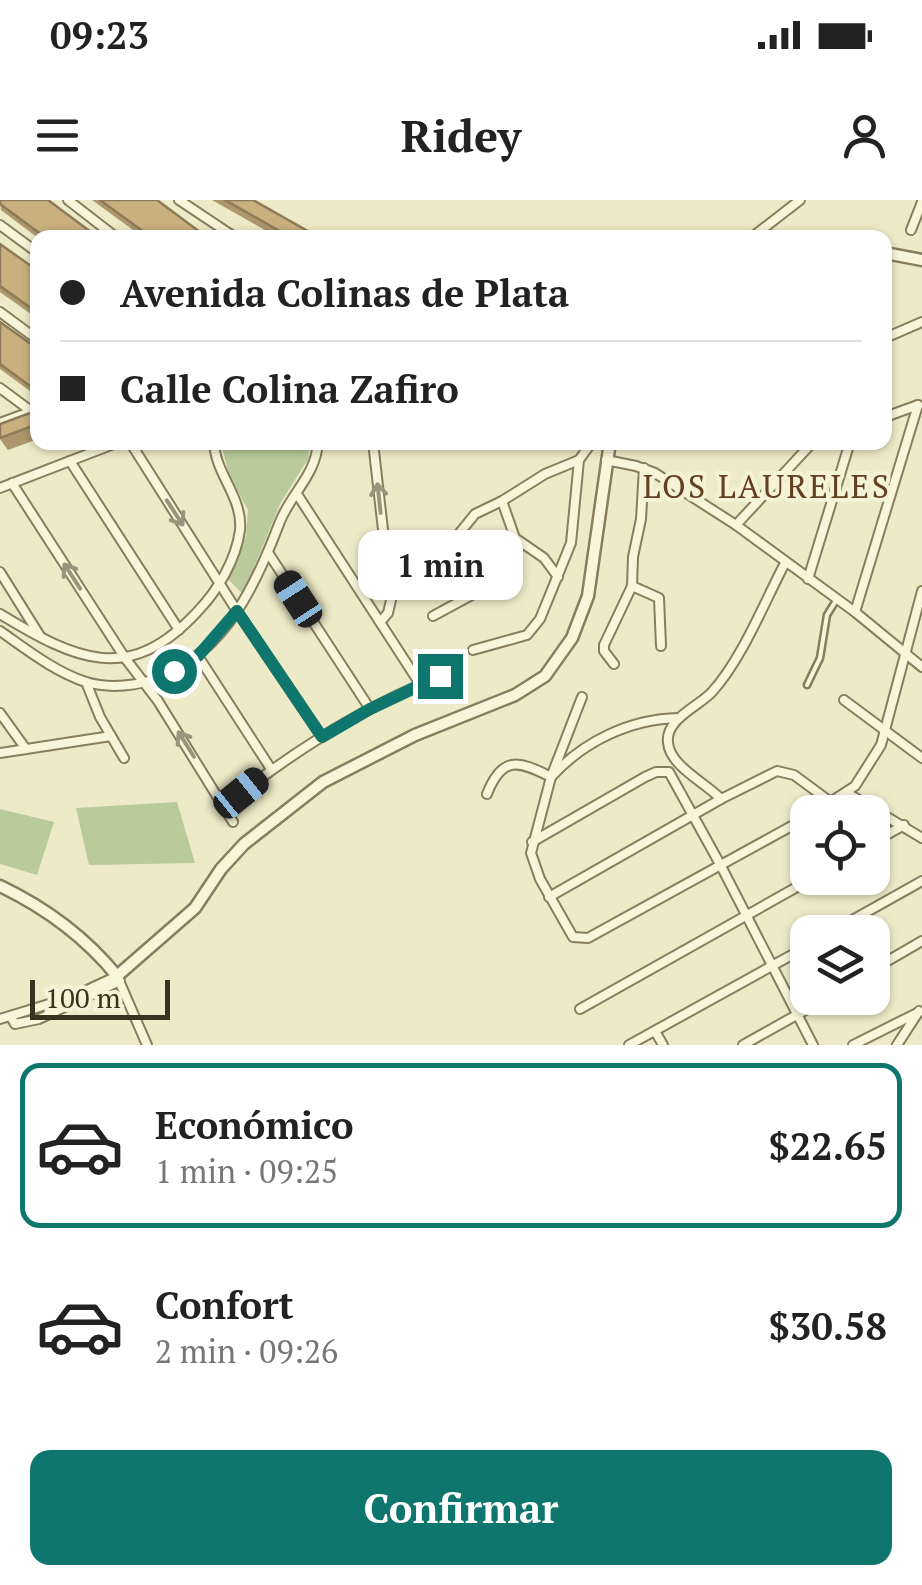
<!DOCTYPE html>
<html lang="es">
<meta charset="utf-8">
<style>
:root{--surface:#fff;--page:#f2f2f2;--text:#222;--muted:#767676;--line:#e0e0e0;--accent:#0f766e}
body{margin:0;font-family:"PT Serif",serif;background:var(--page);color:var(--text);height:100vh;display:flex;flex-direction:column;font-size:38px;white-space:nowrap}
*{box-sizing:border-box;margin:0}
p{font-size:32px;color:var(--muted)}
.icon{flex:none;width:55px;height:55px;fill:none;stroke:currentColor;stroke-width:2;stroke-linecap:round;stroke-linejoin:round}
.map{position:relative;height:845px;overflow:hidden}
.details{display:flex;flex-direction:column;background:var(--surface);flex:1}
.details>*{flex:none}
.top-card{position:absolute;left:30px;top:30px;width:862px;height:220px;border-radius:20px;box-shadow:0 2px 8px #0004;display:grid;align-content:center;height:220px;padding:0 30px;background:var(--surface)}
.controls{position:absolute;left:790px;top:595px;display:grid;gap:20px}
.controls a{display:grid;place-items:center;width:100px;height:100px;border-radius:20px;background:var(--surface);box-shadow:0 2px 8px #0004;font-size:50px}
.scale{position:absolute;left:30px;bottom:25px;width:140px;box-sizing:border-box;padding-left:10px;border:5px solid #383220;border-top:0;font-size:28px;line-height:35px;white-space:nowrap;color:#383220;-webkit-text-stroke:8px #f4f3d6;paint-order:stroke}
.end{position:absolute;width:45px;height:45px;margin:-22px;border:12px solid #0f766e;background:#fff;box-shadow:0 0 0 5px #fff}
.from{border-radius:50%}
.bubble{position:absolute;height:70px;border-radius:20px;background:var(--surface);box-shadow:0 2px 8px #0004;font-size:32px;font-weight:800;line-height:70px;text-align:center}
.car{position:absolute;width:30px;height:60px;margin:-30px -15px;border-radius:12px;box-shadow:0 0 8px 2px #0007;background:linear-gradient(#222 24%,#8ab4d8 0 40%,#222 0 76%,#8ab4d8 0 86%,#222 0)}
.top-card b{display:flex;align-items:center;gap:35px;height:95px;font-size:38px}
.top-card b+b{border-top:2px solid var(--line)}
.top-card i{width:25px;height:25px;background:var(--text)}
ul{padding:18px 0 0;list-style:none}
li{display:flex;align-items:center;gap:30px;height:165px;margin:0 20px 15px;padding:0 10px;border:5px solid transparent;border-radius:20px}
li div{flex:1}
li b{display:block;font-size:38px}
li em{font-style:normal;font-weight:800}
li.on{border-color:var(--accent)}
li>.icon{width:90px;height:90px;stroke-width:1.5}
.cta{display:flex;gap:20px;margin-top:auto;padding:20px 30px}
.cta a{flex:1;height:115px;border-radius:20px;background:var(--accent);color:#fff;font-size:40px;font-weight:800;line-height:115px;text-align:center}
.status{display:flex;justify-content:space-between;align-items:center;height:70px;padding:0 50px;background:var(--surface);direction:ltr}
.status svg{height:28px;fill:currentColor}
header{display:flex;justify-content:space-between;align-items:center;height:130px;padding:0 30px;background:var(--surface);font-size:45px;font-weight:800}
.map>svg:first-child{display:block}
</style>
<div class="status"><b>09:23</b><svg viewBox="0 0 49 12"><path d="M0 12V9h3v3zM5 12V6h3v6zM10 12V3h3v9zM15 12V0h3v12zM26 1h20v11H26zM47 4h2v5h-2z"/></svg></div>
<header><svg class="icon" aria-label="menu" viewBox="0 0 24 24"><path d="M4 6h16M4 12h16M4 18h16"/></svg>Ridey<svg class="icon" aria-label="person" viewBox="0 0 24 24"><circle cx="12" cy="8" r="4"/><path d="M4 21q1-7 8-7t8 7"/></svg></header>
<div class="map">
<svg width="922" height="845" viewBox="0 0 922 845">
<rect width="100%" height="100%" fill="#edebc7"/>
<g fill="#b9ca9b">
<path d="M 221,243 L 310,243 L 308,259 L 280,304 L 243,394 L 228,379 L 246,335 L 248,310 L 229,275 Z"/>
<path d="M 177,602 L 195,663 L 89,665 L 76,608 Z"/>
<path d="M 0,609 L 54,622 L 37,675 L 0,664 Z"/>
</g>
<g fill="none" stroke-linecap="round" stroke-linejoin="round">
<defs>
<path id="service" d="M 807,485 L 820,458 L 827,415 L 837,399"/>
<g id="minor">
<path d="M 68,0 L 117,38"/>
<path d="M 179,0 L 236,38"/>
<path d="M 0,25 L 38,53"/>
<path d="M 911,30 L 922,2"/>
<path d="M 751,38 L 800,0"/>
<path d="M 0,112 L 38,140"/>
<path d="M 885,138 L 922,122"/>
<path d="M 0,188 L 31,211"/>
<path d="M 885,217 L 918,205"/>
<path d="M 0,223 L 38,209"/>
<path d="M 130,242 L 237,411 L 322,537"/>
<path d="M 373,242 L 391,400 L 388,413 L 381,421"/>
<path d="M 606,260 L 636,266 L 655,273 L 736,325 L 855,412 L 922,467"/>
<path d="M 70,261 L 179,430"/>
<path d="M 12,283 L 125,458 L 158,501 L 233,622"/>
<path d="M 0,288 L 119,242"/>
<path d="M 297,294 L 420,484"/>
<path d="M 502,301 L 515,338 L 544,358 L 558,377"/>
<path d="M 736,325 L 813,242"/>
<path d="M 449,346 L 475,314 L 502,301 L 545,274 L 579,260"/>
<path d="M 385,352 L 410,350"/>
<path d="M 269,354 L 370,509"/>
<path d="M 0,372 L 40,436"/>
<path d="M 808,379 L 850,242"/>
<path d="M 632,386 L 659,398 L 661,446"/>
<path d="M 855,412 L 918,205"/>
<path d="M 0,414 C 76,460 129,486 198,411 C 218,390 236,360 240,330 C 243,297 215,274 214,242"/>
<path d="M 433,416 L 496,382 L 519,342"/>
<path d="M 0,431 C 26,449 55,472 86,482 C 110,489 138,486 161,477 C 226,449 255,387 279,324 C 290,294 316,276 318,242"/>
<path d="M 473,450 L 527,435 L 540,419 L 571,343 L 579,260 L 592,242"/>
<path d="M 198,456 L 271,569"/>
<path d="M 614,464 L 604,451 L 604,445 L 632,386 L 633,357 L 641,319 L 644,268"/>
<path d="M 86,482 L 100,517 L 124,558"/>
<path d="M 582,497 L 551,577 L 531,653 L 540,679 L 573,737 L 588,738 L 808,617"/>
<path d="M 844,500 L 922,558"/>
<path d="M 0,513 L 26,549"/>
<path d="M 0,553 L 111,536"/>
<path d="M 847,593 L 922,638"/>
<path d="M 487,594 C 502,556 518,560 551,577 C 584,541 630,519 679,518"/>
<path d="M 849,597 L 859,612"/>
<path d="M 721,599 C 706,583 670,566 668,543 C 665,519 698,507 712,492 C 742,459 764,403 785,363"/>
<path d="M 225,606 C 290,553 362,508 441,476"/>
<path d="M 815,612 L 855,586 L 881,545 L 922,391"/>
<path d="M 532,642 L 645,577 L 656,572 L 669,572 L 721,666 L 813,845"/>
<path d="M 872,643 L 904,625"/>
<path d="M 549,697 L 721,599 L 777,571 L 794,575 L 832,603"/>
<path d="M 831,732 L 922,681"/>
<path d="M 872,770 L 922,741"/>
<path d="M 580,809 L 813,678"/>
<path d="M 11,817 L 15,824 L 39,819 L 120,781"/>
<path d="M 0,819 L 72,797 L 117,776 L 147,845"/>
<path d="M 655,831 L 663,845"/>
<path d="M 629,845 L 808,746"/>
<path d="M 743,845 L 827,798"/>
<path d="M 853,845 L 919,812"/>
<path d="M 897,845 L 919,811"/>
</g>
<g id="tertiary">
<path d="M 885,53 L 922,60"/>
<path d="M 0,686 C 44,707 86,738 117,776 L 195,708 L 221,669 L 244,644 L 323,582 L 415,535 L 515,495 L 545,476 L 572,438 L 588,396 L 610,242"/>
</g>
</defs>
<use href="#service" stroke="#877e5d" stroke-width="9"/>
<use href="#minor" stroke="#877e5d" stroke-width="12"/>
<use href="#tertiary" stroke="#877e5d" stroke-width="15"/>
<use href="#service" stroke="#f8f6da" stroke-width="4"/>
<use href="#minor" stroke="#f8f6da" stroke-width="8"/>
<use href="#tertiary" stroke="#f8f6da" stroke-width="10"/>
</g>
<g fill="#ad976c">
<path d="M 0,0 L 99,38 L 38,38 L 1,10 Z"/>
<path d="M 92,0 L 157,0 L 208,38 L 144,38 Z"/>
<path d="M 212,0 L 253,0 L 320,38 L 279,38 Z"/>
<path d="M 0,44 L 38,71 L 38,119 L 0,92 Z"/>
<path d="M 0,122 L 38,149 L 38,197 L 0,169 Z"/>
<path d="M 38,210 L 38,239 L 8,250 L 0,239 L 0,224 Z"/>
</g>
<path fill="#8d7b58" d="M 38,176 L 38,197 L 30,186 Z"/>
<g fill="#c9b07e" stroke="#8d7b58" stroke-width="2.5">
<path d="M 0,0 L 48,0 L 99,38 L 46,38 L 0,4 Z"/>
<path d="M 100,0 L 157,0 L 208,38 L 152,38 Z"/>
<path d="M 225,0 L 253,0 L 320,38 L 292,38 Z"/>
<path d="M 0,44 L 38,71 L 38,113 L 0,86 Z"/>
<path d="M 0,122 L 38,149 L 38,176 L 30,186 L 0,164 Z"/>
<path d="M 38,210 L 38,224 L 0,238 L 0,224 Z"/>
</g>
<defs><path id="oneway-shaft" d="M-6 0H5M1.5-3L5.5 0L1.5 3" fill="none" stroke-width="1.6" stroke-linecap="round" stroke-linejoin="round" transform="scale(2.5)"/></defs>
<g stroke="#98947d">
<use href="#oneway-shaft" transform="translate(379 298) rotate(-96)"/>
<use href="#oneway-shaft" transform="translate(175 313) rotate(57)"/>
<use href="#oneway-shaft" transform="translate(72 376) rotate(-123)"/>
<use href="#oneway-shaft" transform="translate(186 544) rotate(-122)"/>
</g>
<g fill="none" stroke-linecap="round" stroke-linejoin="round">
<path stroke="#0f766e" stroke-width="12" d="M 174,471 L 198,456 L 237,411 L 322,537 L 370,509 L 440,476"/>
</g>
<g text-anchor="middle" stroke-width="8" stroke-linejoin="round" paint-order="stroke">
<g font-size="32" letter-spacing="2.5" fill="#634021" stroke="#f4f3d6">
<text x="767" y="298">LOS LAURELES</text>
</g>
</g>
</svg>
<div class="controls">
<a><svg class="icon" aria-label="locate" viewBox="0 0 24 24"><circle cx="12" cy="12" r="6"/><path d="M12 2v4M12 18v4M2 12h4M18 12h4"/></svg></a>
<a><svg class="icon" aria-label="layers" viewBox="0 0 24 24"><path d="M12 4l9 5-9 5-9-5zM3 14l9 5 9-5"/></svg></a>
</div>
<div class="scale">100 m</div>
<i class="end from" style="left:174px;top:471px"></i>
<i class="end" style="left:440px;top:476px"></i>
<div class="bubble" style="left:358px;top:330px;width:165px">1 min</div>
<i class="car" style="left:298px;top:399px;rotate:327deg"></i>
<i class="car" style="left:241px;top:593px;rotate:51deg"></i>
<div class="top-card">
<b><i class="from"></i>Avenida Colinas de Plata</b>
<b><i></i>Calle Colina Zafiro</b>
</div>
</div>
<section class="details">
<ul>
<li class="on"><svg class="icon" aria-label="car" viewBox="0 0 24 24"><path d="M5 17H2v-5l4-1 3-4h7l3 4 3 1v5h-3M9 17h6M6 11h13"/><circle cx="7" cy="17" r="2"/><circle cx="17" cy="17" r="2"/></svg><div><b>Económico</b><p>1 min · 09:25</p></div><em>$22.65</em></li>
<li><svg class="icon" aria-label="car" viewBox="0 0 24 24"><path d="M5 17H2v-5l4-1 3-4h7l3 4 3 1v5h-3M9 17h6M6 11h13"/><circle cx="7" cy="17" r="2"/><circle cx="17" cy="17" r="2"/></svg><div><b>Confort</b><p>2 min · 09:26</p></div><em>$30.58</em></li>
</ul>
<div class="cta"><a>Confirmar</a></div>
</section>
